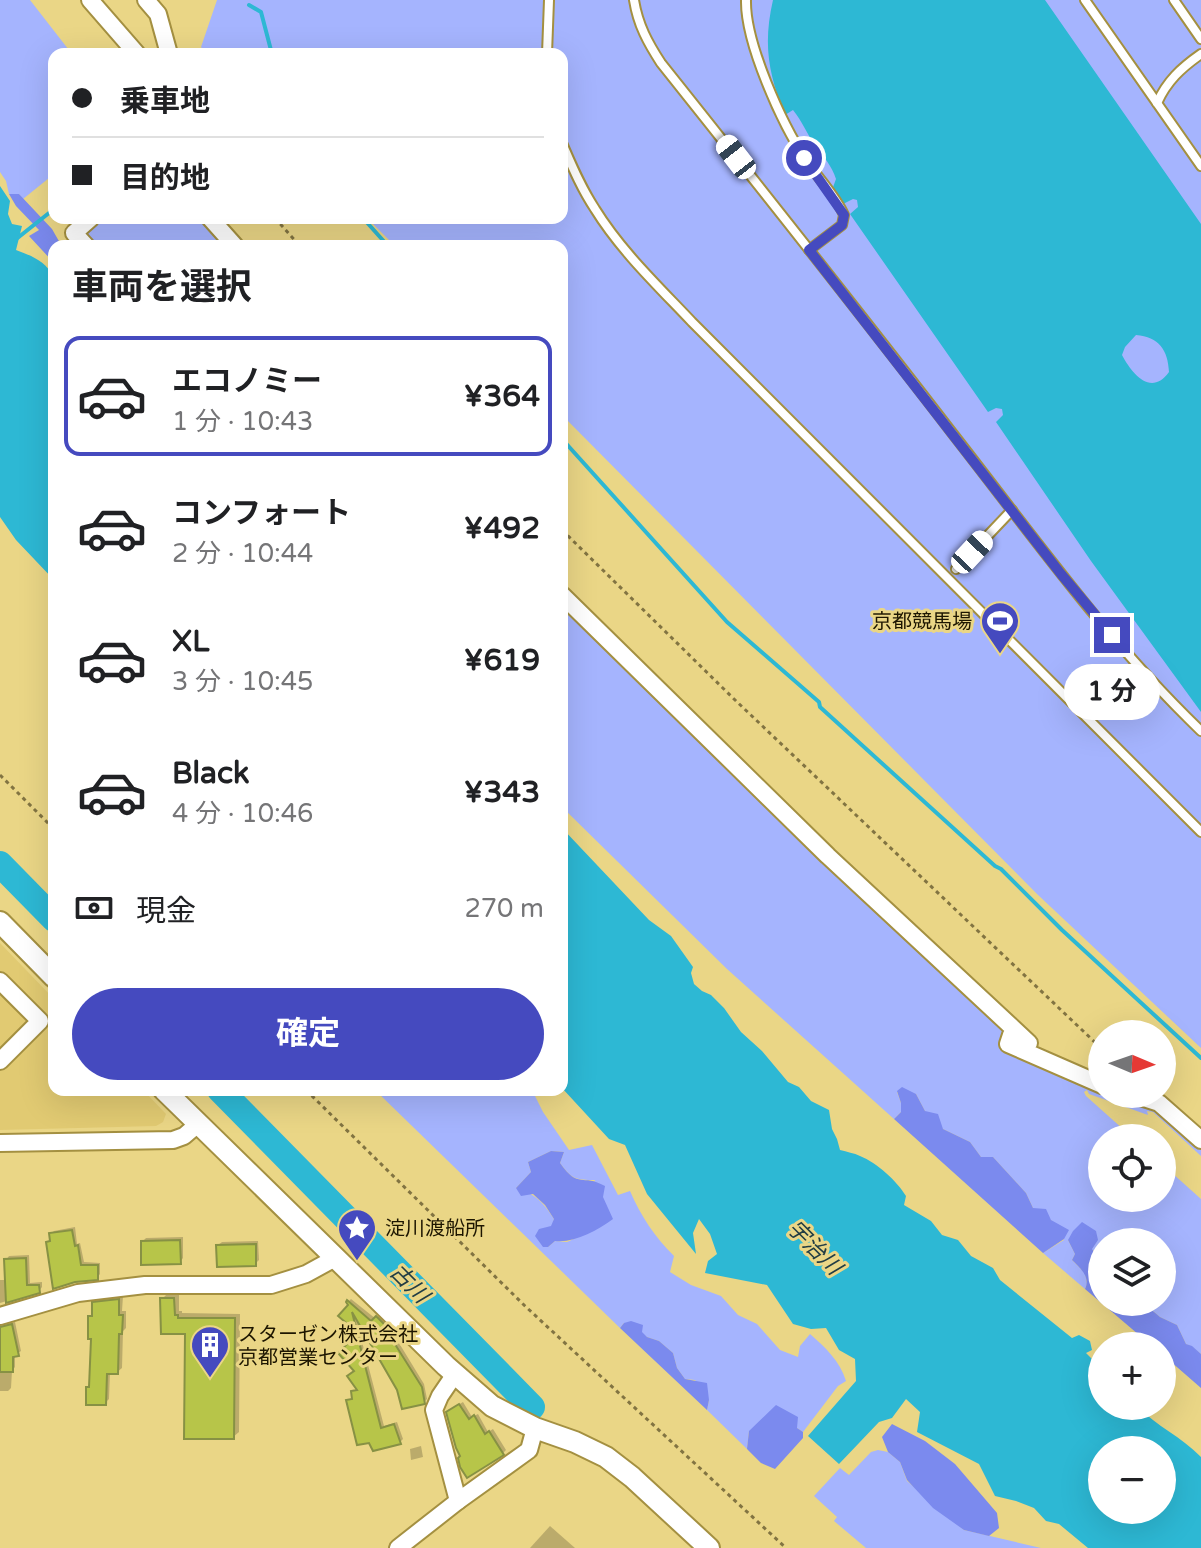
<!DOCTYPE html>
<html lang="ja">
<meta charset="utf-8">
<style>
:root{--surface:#fff;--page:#f6f6f6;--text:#202124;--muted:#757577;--line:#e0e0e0;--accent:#454abf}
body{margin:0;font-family:"Varela Round","Noto Sans JP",sans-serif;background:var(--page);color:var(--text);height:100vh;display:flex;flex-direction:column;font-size:30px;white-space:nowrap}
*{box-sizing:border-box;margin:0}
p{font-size:26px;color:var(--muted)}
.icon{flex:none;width:44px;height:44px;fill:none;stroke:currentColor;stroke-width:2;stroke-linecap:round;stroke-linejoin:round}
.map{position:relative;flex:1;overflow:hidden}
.panel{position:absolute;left:48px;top:240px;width:520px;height:856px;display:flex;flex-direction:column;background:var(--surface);border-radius:16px;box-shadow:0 8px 32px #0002}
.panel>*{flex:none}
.hud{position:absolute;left:48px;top:48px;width:520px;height:176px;border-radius:16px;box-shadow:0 8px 32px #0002;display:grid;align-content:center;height:176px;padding:0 24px;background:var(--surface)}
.needle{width:52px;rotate:92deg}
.fabs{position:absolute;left:1088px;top:1020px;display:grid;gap:16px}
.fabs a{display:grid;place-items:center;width:88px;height:88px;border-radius:50%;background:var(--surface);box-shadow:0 8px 32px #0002;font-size:40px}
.end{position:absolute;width:36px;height:36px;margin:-18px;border:10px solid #454abf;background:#fff;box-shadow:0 0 0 4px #fff}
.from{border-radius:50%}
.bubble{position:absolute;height:56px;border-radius:28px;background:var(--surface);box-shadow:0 8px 32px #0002;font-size:26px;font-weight:700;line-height:56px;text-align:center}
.car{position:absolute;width:24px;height:48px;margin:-24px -12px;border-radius:10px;box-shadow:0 0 6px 2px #0007;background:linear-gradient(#fff 24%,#345 0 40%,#fff 0 76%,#345 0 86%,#fff 0)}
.hud b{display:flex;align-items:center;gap:28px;height:76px;font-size:30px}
.hud b+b{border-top:2px solid var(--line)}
.hud i{width:20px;height:20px;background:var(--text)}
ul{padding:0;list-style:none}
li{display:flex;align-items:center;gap:24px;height:120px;margin:0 16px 12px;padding:0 8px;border:4px solid transparent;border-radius:16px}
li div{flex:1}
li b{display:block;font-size:30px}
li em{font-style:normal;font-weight:700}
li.current{border-color:var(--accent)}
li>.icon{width:72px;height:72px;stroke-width:1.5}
h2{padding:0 24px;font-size:36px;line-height:96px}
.pay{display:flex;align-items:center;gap:20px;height:88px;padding:0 24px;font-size:30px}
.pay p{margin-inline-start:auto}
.action{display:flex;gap:16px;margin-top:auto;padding:16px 24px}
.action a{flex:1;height:92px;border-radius:48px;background:var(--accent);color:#fff;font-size:32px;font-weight:700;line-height:92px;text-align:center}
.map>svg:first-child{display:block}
</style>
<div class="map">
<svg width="1201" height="1548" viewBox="0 0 1201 1548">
<rect width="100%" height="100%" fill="#ead686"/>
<path fill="#e1ca72" d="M 0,943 L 54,999 L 54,1090 L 143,1090 L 166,1114 L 163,1122 L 156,1126 L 0,1130 Z"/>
<g fill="#a5b4fe" fill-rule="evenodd">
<path d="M 0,0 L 30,0 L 72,54 L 54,54 L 54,174 L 23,199 L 19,194 L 9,194 L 6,181 L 0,172 Z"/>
<path d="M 217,0 L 1201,0 L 1201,1048 L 1037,894 L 562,415 L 562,246 L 395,246 L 367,218 L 562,218 L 562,54 L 207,54 L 201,47 Z"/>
<path d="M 91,218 L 210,218 L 235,246 L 86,246 L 74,233 Z"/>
<path d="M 562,595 L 1012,1035 L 1102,1085 L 1102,1094 L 1131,1094 L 1201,1140 L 1201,1156 L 1153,1112 L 1147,1111 L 1148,1115 L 1089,1094 L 1087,1090 L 1084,1092 L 1086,1096 L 1133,1138 L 1102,1138 L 1102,1198 L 1162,1198 L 1162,1164 L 1201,1199 L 1201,1354 L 1192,1347 L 1186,1344 L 1177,1325 L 1160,1317 L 1142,1302 L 1162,1302 L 1162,1242 L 1102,1242 L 1102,1254 L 1068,1240 L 1075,1254 L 1072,1260 L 1085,1273 L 1087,1284 L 1085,1289 L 1043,1253 L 1064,1240 L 1051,1220 L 1033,1208 L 1026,1193 L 993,1157 L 981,1157 L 970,1142 L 943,1129 L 925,1111 L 916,1094 L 897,1092 L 901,1103 L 901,1112 L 894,1119 L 727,969 L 562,807 Z"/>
<path d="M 375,1090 L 532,1090 L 543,1112 L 569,1150 L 592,1145 L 618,1195 L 630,1191 C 641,1216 654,1236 674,1256 L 670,1272 L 691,1285 L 721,1296 L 738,1315 L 757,1324 L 780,1350 L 798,1357 L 800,1346 L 810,1334 C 825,1347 840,1361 846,1381 L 838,1386 L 803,1432 L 797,1428 L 749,1431 L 747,1449 L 707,1410 L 709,1400 L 695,1380 L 685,1379 L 677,1368 L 673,1353 L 659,1341 L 647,1337 L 624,1323 L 620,1328 ZM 551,1151 L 564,1152 L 560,1163 C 572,1179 575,1180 595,1180 L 576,1238 L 567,1242 L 555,1241 L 548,1247 L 554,1219 C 542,1201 537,1195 516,1188 L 531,1172 L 528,1162 Z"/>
<path d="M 878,1450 L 888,1452 L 900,1462 L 907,1481 L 964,1530 L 1041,1548 L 866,1548 L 834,1521 L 837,1517 L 814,1496 L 840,1468 L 849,1475 L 871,1452 Z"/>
</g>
<g fill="#7b8aee">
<path d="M 19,194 L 52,229 L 60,243 L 59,246 L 54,246 L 54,263 L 29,236 L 39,230 L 16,206 L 9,194 Z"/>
<path d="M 902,1087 L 916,1094 L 925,1111 L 938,1114 L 943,1129 L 970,1142 L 981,1157 L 993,1157 L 1026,1193 L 1033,1208 L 1046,1209 L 1051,1220 L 1069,1230 L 1064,1239 L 1043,1253 L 894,1119 L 901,1112 L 901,1103 L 897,1091 Z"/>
<path d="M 551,1151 L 564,1152 L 560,1163 C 579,1190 582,1173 605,1186 L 603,1197 L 613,1219 C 596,1231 575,1243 555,1241 L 548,1247 L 543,1247 L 535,1236 L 539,1229 L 551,1226 L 554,1219 L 545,1205 L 533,1194 L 521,1196 L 516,1188 L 531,1172 L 528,1162 Z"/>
<path d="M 1082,1222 L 1096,1231 L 1098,1240 L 1092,1249 L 1094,1252 L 1102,1254 L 1102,1302 L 1142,1302 L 1160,1317 L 1177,1325 L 1186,1344 L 1192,1346 L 1201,1354 L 1201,1388 L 1162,1354 L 1162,1346 L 1152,1346 L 1085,1289 C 1091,1277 1080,1268 1072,1260 L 1075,1254 L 1068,1240 L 1073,1231 Z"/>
<path d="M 631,1321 L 643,1325 L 642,1332 L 647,1337 L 659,1341 L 673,1353 L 677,1368 L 685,1379 L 707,1383 L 709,1400 L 707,1410 L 620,1328 L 624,1323 Z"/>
<path d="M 776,1405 L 798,1417 L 797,1428 L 803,1432 L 803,1438 L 775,1469 L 761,1463 L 747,1449 L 749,1431 Z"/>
<path d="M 892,1424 L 925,1441 L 955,1464 L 997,1513 L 999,1528 L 989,1536 L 964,1530 L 933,1508 L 907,1480 L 900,1462 L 888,1452 L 882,1437 Z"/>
</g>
<g fill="#2db8d4" fill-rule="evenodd">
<path d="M 773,0 L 1045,0 L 1201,224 L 1201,712 L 1091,561 L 996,422 L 1003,415 L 1002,409 L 996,408 L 988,412 L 850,214 L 858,207 L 857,200 L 853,199 L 843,204 L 832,190 L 836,179 C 832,166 823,156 815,145 C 807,134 802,121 793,110 L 785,115 C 768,73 763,44 773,0 ZM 1136,335 C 1159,337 1168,350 1169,372 C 1151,397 1132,374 1122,355 L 1125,347 Z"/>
<path d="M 0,186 L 10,201 L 8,214 L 12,224 L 22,226 L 16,250 C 32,256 46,261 54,278 L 54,580 L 16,540 L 0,517 Z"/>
<path d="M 562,828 L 649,920 L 671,936 L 693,967 L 691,973 L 694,984 L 702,991 L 711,995 L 724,1008 L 741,1032 L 762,1051 L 788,1082 L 799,1087 L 811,1101 L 829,1110 L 832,1129 L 837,1139 L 840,1150 C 847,1152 854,1153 860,1156 C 877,1163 897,1181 906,1196 L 904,1205 L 931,1221 L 942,1235 L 958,1240 L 971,1256 L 993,1268 L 1000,1280 L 1072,1338 L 1079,1335 L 1090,1341 L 1092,1350 L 1086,1353 L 1102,1369 L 1102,1406 L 1137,1406 C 1156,1426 1182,1437 1201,1457 L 1201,1548 L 1088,1548 L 1059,1524 L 1046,1521 L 1034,1508 L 1016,1501 L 995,1496 L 979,1464 L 917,1432 L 920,1412 L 906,1399 L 892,1418 L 879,1422 L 839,1464 L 808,1436 L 856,1381 L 855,1359 L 839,1350 L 826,1328 L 811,1329 L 793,1324 L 767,1285 L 705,1273 L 708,1261 L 717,1254 L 710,1234 L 699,1219 L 693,1233 L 696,1254 L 647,1194 L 625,1145 L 609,1139 L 562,1088 ZM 1162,1450 L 1162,1510 L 1102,1510 L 1102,1450 Z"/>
</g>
<g fill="#0003">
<path d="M 75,1227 L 77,1244 L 80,1243 L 84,1262 L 100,1263 L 100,1274 L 97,1278 L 48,1243 L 52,1239 L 51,1234 L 54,1231 Z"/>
<path d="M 183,1237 L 183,1258 L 180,1262 L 143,1241 L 146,1238 Z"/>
<path d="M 258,1241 L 259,1260 L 255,1264 L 218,1245 L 222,1242 Z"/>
<path d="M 29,1255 L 30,1283 L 42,1282 L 42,1287 L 39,1291 L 0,1303 L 0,1280 L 6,1280 L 6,1260 L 9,1256 Z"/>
<path d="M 168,1293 L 179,1293 L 179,1311 L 182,1311 L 182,1313 L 240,1314 L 239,1432 L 233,1437 L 187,1332 L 162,1299 Z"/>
<path d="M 123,1296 L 122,1311 L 126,1311 L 126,1328 L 123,1331 L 122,1368 L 117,1372 L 110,1372 L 109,1399 L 105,1403 L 88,1388 L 91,1385 L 93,1338 L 90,1317 L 94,1314 L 94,1303 L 99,1299 Z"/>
<path d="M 351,1299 L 376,1319 L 380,1315 L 389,1323 L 388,1325 L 424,1384 L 427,1399 L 424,1402 L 399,1389 L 361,1325 L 357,1329 L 341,1316 L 350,1305 L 348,1302 Z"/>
<path d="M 15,1322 L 21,1351 L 15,1355 L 15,1367 L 12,1371 L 11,1388 L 8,1391 L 0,1391 L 0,1324 Z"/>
<path d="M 360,1334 L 384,1426 L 397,1422 L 403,1439 L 400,1442 L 374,1448 L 348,1401 L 354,1397 L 353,1392 L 358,1388 L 356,1371 L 341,1353 Z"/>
<path d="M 463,1402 L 472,1417 L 478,1414 L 488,1432 L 493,1429 L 506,1450 L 503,1453 L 463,1456 L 451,1409 Z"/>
<path d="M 421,1446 L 423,1457 L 411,1460 L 410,1449 Z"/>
<path d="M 550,1526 L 575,1548 L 530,1548 Z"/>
</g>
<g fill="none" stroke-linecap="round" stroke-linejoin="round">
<g stroke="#2db8d4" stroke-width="4">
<path d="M 249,5 L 261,12 L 272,54"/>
<path d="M 363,218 L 388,246"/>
<path d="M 15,240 L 54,209"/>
<path d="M 562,439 L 727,622 L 819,702 L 820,707 L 995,866 L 1001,869 L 1062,930 L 1201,1058"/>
</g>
<g stroke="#2db8d4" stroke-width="26">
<path d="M 0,864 L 54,919"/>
<path d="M 220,1090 L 532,1407"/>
</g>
</g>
<g fill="#b7c549" stroke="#879144" stroke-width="2">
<path d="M 72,1230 L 75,1246 L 78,1245 L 81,1265 L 98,1265 L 98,1280 L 75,1282 L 53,1289 L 46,1242 L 50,1241 L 49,1233 Z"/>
<path d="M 180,1240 L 181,1264 L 141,1265 L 141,1241 Z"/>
<path d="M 256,1244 L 256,1266 L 217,1267 L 216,1245 Z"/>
<path d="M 26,1258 L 27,1285 L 39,1285 L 40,1293 L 6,1303 L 4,1259 Z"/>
<path d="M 160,1298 L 174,1298 L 175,1315 L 178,1315 L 178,1318 L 235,1318 L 234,1439 L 184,1439 L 185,1334 L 161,1334 Z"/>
<path d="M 119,1299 L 119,1315 L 123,1315 L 122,1334 L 119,1334 L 118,1374 L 107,1374 L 106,1405 L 86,1405 L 86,1387 L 89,1387 L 91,1339 L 88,1339 L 88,1316 L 92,1316 L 92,1302 Z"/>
<path d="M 347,1300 L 371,1321 L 376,1316 L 388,1328 L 386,1330 L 422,1387 L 425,1404 L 402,1409 L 397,1390 L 352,1312 L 357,1332 L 338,1316 L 348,1305 L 346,1302 Z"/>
<path d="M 12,1324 L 19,1356 L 13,1357 L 13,1372 L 0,1372 L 0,1327 Z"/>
<path d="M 357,1334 L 381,1428 L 394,1424 L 401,1444 L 373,1451 L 369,1443 L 357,1445 L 346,1400 L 352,1399 L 351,1391 L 357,1390 L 347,1376 L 354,1371 L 338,1353 Z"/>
<path d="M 459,1404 L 469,1419 L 474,1415 L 485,1434 L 489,1431 L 504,1455 L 467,1478 L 460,1467 L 458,1458 L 460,1456 L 456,1448 L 446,1412 Z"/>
</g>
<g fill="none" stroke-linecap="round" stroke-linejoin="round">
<defs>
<g id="service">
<path d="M 634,0 C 638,25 648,43 661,63 C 759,186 857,309 953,434 C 1032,535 1108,642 1201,731"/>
<path d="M 746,0 C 745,43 782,124 806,160 C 818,178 836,196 844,215 L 842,225 L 809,250"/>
<path d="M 1085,0 L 1201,166"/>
<path d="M 1174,0 L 1201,39"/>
<path d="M 547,54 L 549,0"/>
<path d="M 1157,103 C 1167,81 1181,68 1201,54"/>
<path d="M 562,143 C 572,166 581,188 595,209 C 621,251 658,286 692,322 L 1201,832"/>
<path d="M 956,569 L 1012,510"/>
</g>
<g id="minor">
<path d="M 90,0 L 137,54"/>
<path d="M 146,0 L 158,14 L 169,54"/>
<path d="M 210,218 L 235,246"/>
<path d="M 86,246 L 74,233 L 91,218"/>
<path d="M 562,595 L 828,856 L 1029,1043 L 1011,1035 L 1008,1044 L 1102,1085"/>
<path d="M 0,981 L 40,1021 L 0,1061"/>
<path d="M 1131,1094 L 1159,1103 L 1201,1140"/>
<path d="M 0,1143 L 173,1140 L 184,1136 L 198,1124"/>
<path d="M 0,1316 L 78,1293 L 145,1285 L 271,1285 L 306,1274 L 337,1257"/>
<path d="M 458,1501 L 529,1450 L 535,1428"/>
<path d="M 398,1548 L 458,1501 L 434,1410 L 440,1396 L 455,1374"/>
</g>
<g id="tertiary">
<path d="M 0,922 L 54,977"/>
<path d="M 164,1090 L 446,1366 L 492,1406 L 535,1428 L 575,1442 L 606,1457 L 632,1477 L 709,1548"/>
</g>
</defs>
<use href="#service" stroke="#a49041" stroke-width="12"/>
<use href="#minor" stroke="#a49041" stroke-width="20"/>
<use href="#tertiary" stroke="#a49041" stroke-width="24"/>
<g stroke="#827442" stroke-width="3" stroke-dasharray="4 4" stroke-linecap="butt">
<path d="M 275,218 L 300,246"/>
<path d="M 562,530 L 734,699 L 1102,1049"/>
<path d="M 0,775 L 54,829"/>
<path d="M 306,1090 L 525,1306 L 786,1548"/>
</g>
<use href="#service" stroke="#fff" stroke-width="8"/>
<use href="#minor" stroke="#fff" stroke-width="16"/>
<use href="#tertiary" stroke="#fff" stroke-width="20"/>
</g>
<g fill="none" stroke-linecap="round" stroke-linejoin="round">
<path stroke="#454abf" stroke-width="10" d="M 804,158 L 844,215 L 842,225 L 809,250 L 1061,574 L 1112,635"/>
</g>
<defs>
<symbol id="stadium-pin" viewBox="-11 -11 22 30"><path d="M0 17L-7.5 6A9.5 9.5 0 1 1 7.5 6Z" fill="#454abf" stroke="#ead686"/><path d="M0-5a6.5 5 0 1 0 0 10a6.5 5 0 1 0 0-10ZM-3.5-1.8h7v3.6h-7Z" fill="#fff"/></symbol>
<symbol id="sight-pin" viewBox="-11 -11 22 30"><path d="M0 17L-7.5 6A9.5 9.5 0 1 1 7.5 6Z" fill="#454abf" stroke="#ead686"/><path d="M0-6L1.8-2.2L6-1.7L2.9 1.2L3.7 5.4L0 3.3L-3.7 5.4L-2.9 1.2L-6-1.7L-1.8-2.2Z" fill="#fff"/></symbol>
<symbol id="building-pin" viewBox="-11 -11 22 30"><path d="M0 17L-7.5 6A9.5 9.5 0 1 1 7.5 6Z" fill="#454abf" stroke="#ead686"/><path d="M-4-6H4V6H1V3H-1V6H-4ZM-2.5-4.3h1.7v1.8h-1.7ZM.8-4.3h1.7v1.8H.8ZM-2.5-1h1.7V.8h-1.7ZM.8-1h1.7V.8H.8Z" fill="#fff"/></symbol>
</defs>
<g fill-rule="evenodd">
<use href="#stadium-pin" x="978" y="599" width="44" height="60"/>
<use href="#sight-pin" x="335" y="1206" width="44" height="60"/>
<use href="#building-pin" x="188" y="1323" width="44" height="60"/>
</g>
<g text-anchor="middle" stroke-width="6" stroke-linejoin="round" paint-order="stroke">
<g font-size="20" fill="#1d1600" stroke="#ead686" text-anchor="start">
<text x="972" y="628" text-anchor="end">京都競馬場</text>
<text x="385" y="1235">淀川渡船所</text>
<text x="238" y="1341">スターゼン株式会社<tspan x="238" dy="23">京都営業センター</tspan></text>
</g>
<g font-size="22" font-style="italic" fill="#223d44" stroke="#ead686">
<text transform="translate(815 1247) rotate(45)" y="8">宇治川</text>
<text transform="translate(410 1283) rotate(45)" y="8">古川</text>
</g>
</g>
</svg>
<div class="fabs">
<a><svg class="needle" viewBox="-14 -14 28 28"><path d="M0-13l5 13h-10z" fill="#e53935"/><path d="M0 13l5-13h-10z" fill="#757577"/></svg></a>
<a><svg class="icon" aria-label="locate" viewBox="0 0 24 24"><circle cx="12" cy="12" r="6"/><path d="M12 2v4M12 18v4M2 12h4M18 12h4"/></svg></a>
<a><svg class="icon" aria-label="layers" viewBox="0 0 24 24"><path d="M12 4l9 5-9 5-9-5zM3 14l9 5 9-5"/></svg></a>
<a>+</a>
<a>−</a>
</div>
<i class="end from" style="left:804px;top:158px"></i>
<i class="end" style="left:1112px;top:635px"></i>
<div class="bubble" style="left:1064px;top:664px;width:96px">1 分</div>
<i class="car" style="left:736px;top:157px;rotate:322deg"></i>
<i class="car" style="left:972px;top:552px;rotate:43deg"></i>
<div class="hud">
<b><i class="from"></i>乗車地</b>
<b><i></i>目的地</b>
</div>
<section class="panel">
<h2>車両を選択</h2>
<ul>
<li class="current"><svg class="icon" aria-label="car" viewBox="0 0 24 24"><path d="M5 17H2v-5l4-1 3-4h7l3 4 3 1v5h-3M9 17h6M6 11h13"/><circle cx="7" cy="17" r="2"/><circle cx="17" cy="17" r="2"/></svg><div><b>エコノミー</b><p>1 分 · 10:43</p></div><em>¥364</em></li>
<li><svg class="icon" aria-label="car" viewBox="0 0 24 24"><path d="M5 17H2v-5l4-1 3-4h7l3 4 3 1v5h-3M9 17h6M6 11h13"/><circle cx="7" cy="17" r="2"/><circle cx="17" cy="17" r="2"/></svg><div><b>コンフォート</b><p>2 分 · 10:44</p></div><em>¥492</em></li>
<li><svg class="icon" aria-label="car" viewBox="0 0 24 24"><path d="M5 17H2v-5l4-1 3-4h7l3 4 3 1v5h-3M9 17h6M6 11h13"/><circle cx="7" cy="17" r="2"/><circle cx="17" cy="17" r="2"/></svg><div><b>XL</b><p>3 分 · 10:45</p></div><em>¥619</em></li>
<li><svg class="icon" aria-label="car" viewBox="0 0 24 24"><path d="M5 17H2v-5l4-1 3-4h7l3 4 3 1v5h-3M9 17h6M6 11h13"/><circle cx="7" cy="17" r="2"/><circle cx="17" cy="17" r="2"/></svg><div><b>Black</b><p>4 分 · 10:46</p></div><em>¥343</em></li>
</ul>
<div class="pay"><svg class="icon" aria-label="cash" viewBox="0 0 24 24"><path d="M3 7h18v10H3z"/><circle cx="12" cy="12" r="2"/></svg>現金<p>270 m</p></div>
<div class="action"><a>確定</a></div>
</section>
</div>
